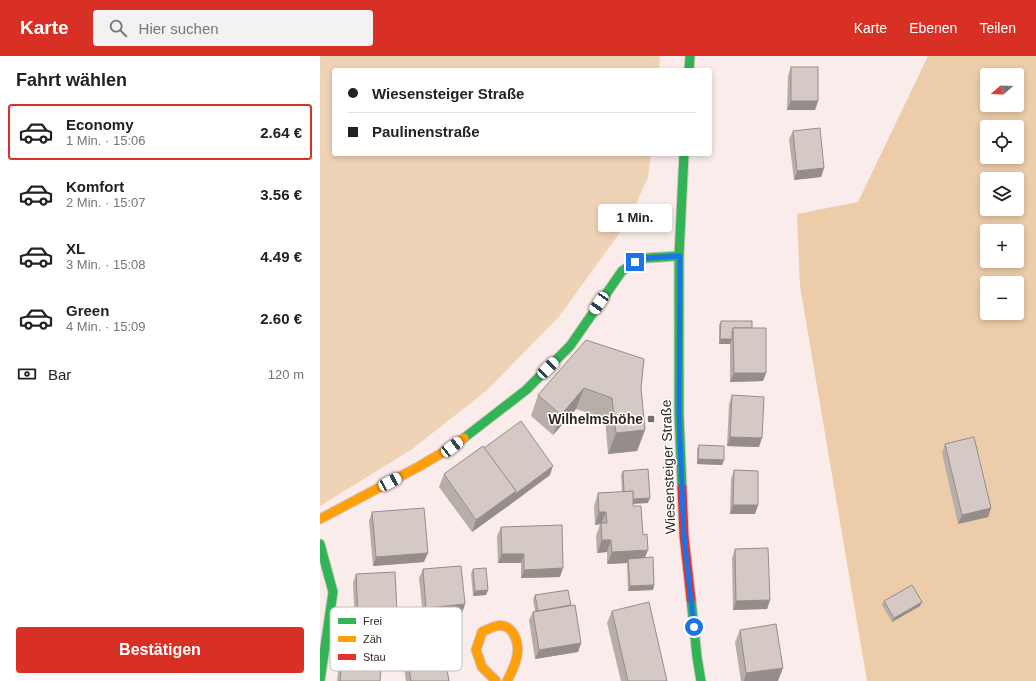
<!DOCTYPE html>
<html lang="de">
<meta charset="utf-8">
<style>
:root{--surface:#fff;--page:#f2f2f2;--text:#222;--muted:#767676;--line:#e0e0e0;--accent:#d93025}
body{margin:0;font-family:Arial,sans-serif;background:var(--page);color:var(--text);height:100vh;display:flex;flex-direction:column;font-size:15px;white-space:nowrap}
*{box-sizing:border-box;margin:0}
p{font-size:13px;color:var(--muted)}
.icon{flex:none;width:22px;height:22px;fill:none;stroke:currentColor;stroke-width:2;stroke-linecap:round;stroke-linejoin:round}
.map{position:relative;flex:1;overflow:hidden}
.drawer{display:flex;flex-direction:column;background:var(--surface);width:320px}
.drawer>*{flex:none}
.banner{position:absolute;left:12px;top:12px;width:380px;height:88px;border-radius:4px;box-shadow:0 2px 6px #0003;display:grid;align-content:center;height:88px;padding:0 16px;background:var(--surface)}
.needle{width:26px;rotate:251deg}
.fabs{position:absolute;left:660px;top:12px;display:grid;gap:8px}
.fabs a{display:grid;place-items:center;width:44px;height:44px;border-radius:4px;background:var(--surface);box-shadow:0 2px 6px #0003;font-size:20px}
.end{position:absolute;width:18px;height:18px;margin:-9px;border:5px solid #1a73e8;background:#fff;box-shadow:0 0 0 2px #fff}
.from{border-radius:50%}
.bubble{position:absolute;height:28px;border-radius:4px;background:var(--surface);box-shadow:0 2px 6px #0003;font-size:13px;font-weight:700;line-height:28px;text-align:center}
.car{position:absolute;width:12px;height:24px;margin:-12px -6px;border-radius:5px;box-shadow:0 0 3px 1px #0007;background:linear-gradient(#fff 24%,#345 0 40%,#fff 0 76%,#345 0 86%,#fff 0)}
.banner b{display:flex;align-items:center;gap:14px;height:38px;font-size:15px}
.banner b+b{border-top:1px solid var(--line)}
.banner i{width:10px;height:10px;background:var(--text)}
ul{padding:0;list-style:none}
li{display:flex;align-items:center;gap:12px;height:56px;margin:0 8px 6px;padding:0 8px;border:2px solid transparent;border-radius:4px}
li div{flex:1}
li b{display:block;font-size:15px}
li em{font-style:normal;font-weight:700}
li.selected{border-color:var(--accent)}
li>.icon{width:36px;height:36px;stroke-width:1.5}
h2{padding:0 16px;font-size:18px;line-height:48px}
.pay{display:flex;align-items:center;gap:10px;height:44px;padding:0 16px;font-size:15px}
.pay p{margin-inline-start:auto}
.primary-button{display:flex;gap:8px;margin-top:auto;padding:8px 16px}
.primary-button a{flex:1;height:46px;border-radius:4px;background:var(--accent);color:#fff;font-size:16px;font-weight:700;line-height:46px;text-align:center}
header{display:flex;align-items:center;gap:24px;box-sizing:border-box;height:56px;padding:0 20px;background:var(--accent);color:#fff}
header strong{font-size:19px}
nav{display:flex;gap:22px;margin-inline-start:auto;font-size:14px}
.search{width:280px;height:36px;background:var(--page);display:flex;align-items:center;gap:10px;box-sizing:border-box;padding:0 14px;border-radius:4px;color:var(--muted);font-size:15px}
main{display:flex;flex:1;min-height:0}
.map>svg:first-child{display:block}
</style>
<header>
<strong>Karte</strong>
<div class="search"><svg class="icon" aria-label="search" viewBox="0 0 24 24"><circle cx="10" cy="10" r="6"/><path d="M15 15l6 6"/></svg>Hier suchen</div>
<nav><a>Karte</a><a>Ebenen</a><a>Teilen</a></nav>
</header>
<main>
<section class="drawer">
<h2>Fahrt wählen</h2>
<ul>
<li class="selected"><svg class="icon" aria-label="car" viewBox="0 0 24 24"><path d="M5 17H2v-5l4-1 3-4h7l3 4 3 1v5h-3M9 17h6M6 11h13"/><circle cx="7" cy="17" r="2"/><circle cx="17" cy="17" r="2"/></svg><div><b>Economy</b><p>1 Min. · 15:06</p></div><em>2.64 €</em></li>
<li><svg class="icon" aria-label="car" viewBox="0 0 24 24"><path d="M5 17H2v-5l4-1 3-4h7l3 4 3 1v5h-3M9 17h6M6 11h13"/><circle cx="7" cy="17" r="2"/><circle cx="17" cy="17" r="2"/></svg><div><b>Komfort</b><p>2 Min. · 15:07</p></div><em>3.56 €</em></li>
<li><svg class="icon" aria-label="car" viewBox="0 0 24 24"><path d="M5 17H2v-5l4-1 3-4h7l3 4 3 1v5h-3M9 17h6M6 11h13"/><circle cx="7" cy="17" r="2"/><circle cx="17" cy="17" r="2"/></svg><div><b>XL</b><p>3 Min. · 15:08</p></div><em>4.49 €</em></li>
<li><svg class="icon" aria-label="car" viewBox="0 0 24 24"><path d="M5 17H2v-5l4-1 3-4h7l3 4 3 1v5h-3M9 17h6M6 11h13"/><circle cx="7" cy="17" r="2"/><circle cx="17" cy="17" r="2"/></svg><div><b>Green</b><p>4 Min. · 15:09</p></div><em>2.60 €</em></li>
</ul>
<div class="pay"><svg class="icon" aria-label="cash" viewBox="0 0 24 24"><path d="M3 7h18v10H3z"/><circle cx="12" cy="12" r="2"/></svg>Bar<p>120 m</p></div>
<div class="primary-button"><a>Bestätigen</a></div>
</section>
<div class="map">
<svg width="716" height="625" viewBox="0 0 716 625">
<rect width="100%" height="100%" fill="#f9ecea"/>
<path fill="#eed3b7" d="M 0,0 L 340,0 L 339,14 L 14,14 L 14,98 L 331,98 L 328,121 L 309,164 L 238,262 L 166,335 L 91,394 L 0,450 Z"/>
<path fill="#eccca9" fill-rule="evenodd" d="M 608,0 L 716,0 L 716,625 L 547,625 L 480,230 L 477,158 L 538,146 ZM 667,19 L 697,19 L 697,49 L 667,49 ZM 667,71 L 697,71 L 697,101 L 667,101 ZM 667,123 L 697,123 L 697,153 L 667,153 ZM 667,175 L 697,175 L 697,205 L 667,205 ZM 667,227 L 697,227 L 697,257 L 667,257 Z"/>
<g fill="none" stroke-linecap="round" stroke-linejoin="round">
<defs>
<g id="fast">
<path d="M 369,14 L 370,0"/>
<path d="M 144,382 L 206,334 L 250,290 L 302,215 L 315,206 L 326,202 L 359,200"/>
<path d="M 362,432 L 359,358 L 359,200 L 364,98"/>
<path d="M 0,488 L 13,536 L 0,625"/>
<path d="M 371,543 L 377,601 L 381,625"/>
</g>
<g id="slow">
<path d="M 0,463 L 98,411 L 132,391 L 144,382"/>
<path d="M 176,625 L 162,611 L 156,594 L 162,576 C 173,571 184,564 193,577 C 203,593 195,610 187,625"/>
</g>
<path id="jam" d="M 362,432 L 364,480 L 371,543"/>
</defs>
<use href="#fast" stroke="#d4c7c5" stroke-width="11"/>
<use href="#slow" stroke="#d4c7c5" stroke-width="11"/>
<use href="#jam" stroke="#d4c7c5" stroke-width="11"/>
<use href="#fast" stroke="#30b455" stroke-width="9"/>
<use href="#slow" stroke="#ff9f0a" stroke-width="9"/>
<use href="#jam" stroke="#e5322d" stroke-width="9"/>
</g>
<g fill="#b7ada9">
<path d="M 471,11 L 498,45 L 495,54 L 467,54 L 468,20 Z"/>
<path d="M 473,75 L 504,112 L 501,121 L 474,124 L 469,83 Z"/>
<path d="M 401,265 L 432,272 L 446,317 L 443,325 L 410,326 L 410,288 L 399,288 L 399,269 Z"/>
<path d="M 324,303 L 321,332 L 325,374 L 317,395 L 288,398 L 285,362 L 256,353 L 233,379 L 211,360 L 218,339 Z"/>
<path d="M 412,339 L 439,391 L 407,390 L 409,348 Z"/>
<path d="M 625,388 L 671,452 L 668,461 L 638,468 L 622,397 Z"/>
<path d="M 379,389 L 404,404 L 402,409 L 377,408 L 377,393 Z"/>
<path d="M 164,392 L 230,419 L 152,476 L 119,431 L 124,418 Z"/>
<path d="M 414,414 L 438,449 L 435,458 L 410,458 L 411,423 Z"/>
<path d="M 303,415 L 328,447 L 313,448 L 313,450 L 323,479 L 325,502 L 334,529 L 333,534 L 308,535 L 307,507 L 287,508 L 287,496 L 277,497 L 276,480 L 280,468 L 275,469 L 274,450 L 278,437 L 302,436 L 301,419 Z"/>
<path d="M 52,456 L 104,506 L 53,510 L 49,465 Z"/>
<path d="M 181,471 L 240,521 L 201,522 L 201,507 L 178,507 L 177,480 Z"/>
<path d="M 415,493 L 450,544 L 447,553 L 413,554 L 412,502 Z"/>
<path d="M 103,513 L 145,548 L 142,557 L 103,560 L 99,522 Z"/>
<path d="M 153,513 L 168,534 L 166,539 L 153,540 L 151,518 Z"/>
<path d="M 36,518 L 74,565 L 35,567 L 33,527 Z"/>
<path d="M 215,539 L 251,549 L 261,587 L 258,596 L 215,603 L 209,564 L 213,556 L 215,555 L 213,544 Z"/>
<path d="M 564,545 L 602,546 L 600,550 L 572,566 L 562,549 Z"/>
<path d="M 292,555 L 347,625 L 301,625 L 287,567 Z"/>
<path d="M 112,569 L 135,579 L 134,583 L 122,585 L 129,625 L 86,625 L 82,598 L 85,589 L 111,585 L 110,573 Z"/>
<path d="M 420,574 L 458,625 L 421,625 L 415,586 Z"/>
<path d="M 23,590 L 60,625 L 17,625 L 20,599 Z"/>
</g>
<g fill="#958d8a">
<path d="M 471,45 L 498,45 L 495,54 L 467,54 Z"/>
<path d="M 504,112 L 501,121 L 474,124 L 477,115 Z"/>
<path d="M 400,283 L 412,283 L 410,288 L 399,288 Z"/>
<path d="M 414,317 L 446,317 L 443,325 L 410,326 Z"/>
<path d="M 264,332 L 256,353 L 233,379 L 241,359 Z"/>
<path d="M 325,374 L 317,395 L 288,398 L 296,377 Z"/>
<path d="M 410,381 L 442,382 L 439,391 L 407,390 Z"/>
<path d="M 378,403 L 404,404 L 402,409 L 377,408 Z"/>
<path d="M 233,410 L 230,419 L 191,448 L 194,439 Z"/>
<path d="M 196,435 L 191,448 L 152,476 L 156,464 Z"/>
<path d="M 330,442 L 328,447 L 303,448 L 305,444 Z"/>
<path d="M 413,449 L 438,449 L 435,458 L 410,458 Z"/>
<path d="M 671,452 L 668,461 L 638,468 L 642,459 Z"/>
<path d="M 279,456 L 286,456 L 281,468 L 281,467 L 280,468 L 275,469 Z"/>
<path d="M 282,484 L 291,484 L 287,496 L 277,497 Z"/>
<path d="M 328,494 L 323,507 L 308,503 L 307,507 L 287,508 L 292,496 Z"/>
<path d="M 108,497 L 104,506 L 53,510 L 56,501 Z"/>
<path d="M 182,498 L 204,498 L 201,507 L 178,507 Z"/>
<path d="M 243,512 L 240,521 L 201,522 L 204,514 Z"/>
<path d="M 334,529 L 333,534 L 308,535 L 310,530 Z"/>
<path d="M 168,534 L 166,539 L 153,540 L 155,535 Z"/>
<path d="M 450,544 L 447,553 L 413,554 L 416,545 Z"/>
<path d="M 602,546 L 600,550 L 572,566 L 574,562 Z"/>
<path d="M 145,548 L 142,557 L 103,560 L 106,552 Z"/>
<path d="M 77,556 L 74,565 L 35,567 L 38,558 Z"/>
<path d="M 135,579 L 134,583 L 112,586 L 113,581 Z"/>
<path d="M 261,587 L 258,596 L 215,603 L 219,594 Z"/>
<path d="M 463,612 L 458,625 L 424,625 L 426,617 Z"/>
</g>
<g fill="#d5c9c5" stroke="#958d8a">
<rect x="471" y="11" width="27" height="34"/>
<path d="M 500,72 L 504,112 L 477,115 L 473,75 Z"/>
<path d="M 401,265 L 432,265 L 432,272 L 413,272 L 412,276 L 412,283 L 400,283 Z"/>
<path d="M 413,272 L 446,272 L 446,317 L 414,317 Z"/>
<path d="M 266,284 L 324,303 L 321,332 L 325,374 L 296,377 L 292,342 L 264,332 L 241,359 L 218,339 Z"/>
<path d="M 412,339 L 444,341 L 442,382 L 410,381 Z"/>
<path d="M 201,365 L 233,410 L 194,439 L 196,435 L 164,392 Z"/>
<path d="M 654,381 L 671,452 L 642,459 L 625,388 Z"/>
<path d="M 379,389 L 404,390 L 404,404 L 378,403 Z"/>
<path d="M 163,390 L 196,435 L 156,464 L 124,418 Z"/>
<path d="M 328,413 L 330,442 L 313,443 L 313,435 L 304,436 L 303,415 Z"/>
<path d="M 414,414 L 438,415 L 438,449 L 413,449 Z"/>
<path d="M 313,435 L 313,450 L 321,450 L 323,479 L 327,478 L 328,494 L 292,496 L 291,484 L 282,484 L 281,467 L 287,467 L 286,456 L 279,456 L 278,437 Z"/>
<path d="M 104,452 L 108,497 L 56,501 L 52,456 Z"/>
<path d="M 242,469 L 243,512 L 204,514 L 204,498 L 182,498 L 181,471 Z"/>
<path d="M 448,492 L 450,544 L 416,545 L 415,493 Z"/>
<path d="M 333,501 L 334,529 L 310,530 L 308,503 Z"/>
<path d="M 141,510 L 145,548 L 106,552 L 103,513 Z"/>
<path d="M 166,512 L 168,534 L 155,535 L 153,513 Z"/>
<path d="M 75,516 L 77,556 L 38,558 L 36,518 Z"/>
<path d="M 592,529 L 602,546 L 574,562 L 564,545 Z"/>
<path d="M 248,534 L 251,549 L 218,555 L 215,539 Z"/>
<path d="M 329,546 L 347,625 L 308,625 L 292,555 Z"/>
<path d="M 255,549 L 261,587 L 219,594 L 213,556 Z"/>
<path d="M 456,568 L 463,612 L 426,617 L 420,574 Z"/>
<path d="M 122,583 L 129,625 L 91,625 L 85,589 Z"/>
<path d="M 23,590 L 63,593 L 60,625 L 20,625 Z"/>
</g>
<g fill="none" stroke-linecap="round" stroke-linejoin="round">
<path stroke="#1a73e8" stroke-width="5" d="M 315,206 L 326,202 L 360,200 L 359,358 L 364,480 L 374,571"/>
</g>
<rect fill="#786b69" stroke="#fff" stroke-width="1.5" x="327" y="359" width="8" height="8" rx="2"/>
<g text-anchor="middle" stroke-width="3" stroke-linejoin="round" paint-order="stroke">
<g font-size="14" font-weight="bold" fill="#332523" stroke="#fff" text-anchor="end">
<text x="323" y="368">Wilhelmshöhe</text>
</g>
<g font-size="14" fill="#332523" stroke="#fff">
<text transform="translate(348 411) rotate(-92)" y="5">Wiesensteiger Straße</text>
</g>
</g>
<rect x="10" y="551" width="132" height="64" rx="6" fill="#fff" stroke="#c2bebd" stroke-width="1"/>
<rect x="18" y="562" width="18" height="6" fill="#30b455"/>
<rect x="18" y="580" width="18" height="6" fill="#ff9f0a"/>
<rect x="18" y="598" width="18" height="6" fill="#e5322d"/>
<g font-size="11" fill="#332523">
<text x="43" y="569">Frei</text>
<text x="43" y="587">Zäh</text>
<text x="43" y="605">Stau</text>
</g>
</svg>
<div class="fabs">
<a><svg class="needle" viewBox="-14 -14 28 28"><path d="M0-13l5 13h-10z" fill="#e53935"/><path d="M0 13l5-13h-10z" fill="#767676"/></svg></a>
<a><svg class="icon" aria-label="locate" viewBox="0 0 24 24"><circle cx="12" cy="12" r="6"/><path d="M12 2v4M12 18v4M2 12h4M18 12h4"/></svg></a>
<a><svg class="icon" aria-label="layers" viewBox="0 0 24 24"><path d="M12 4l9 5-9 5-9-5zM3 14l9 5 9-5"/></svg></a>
<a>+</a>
<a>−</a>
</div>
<i class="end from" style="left:374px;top:571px"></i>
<i class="end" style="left:315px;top:206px"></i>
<div class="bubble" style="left:278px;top:148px;width:74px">1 Min.</div>
<i class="car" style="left:279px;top:247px;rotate:214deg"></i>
<i class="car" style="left:228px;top:312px;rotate:45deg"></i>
<i class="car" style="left:132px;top:391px;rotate:52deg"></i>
<i class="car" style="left:70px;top:426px;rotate:62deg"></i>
<div class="banner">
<b><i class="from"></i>Wiesensteiger Straße</b>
<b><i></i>Paulinenstraße</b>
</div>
</div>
</main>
